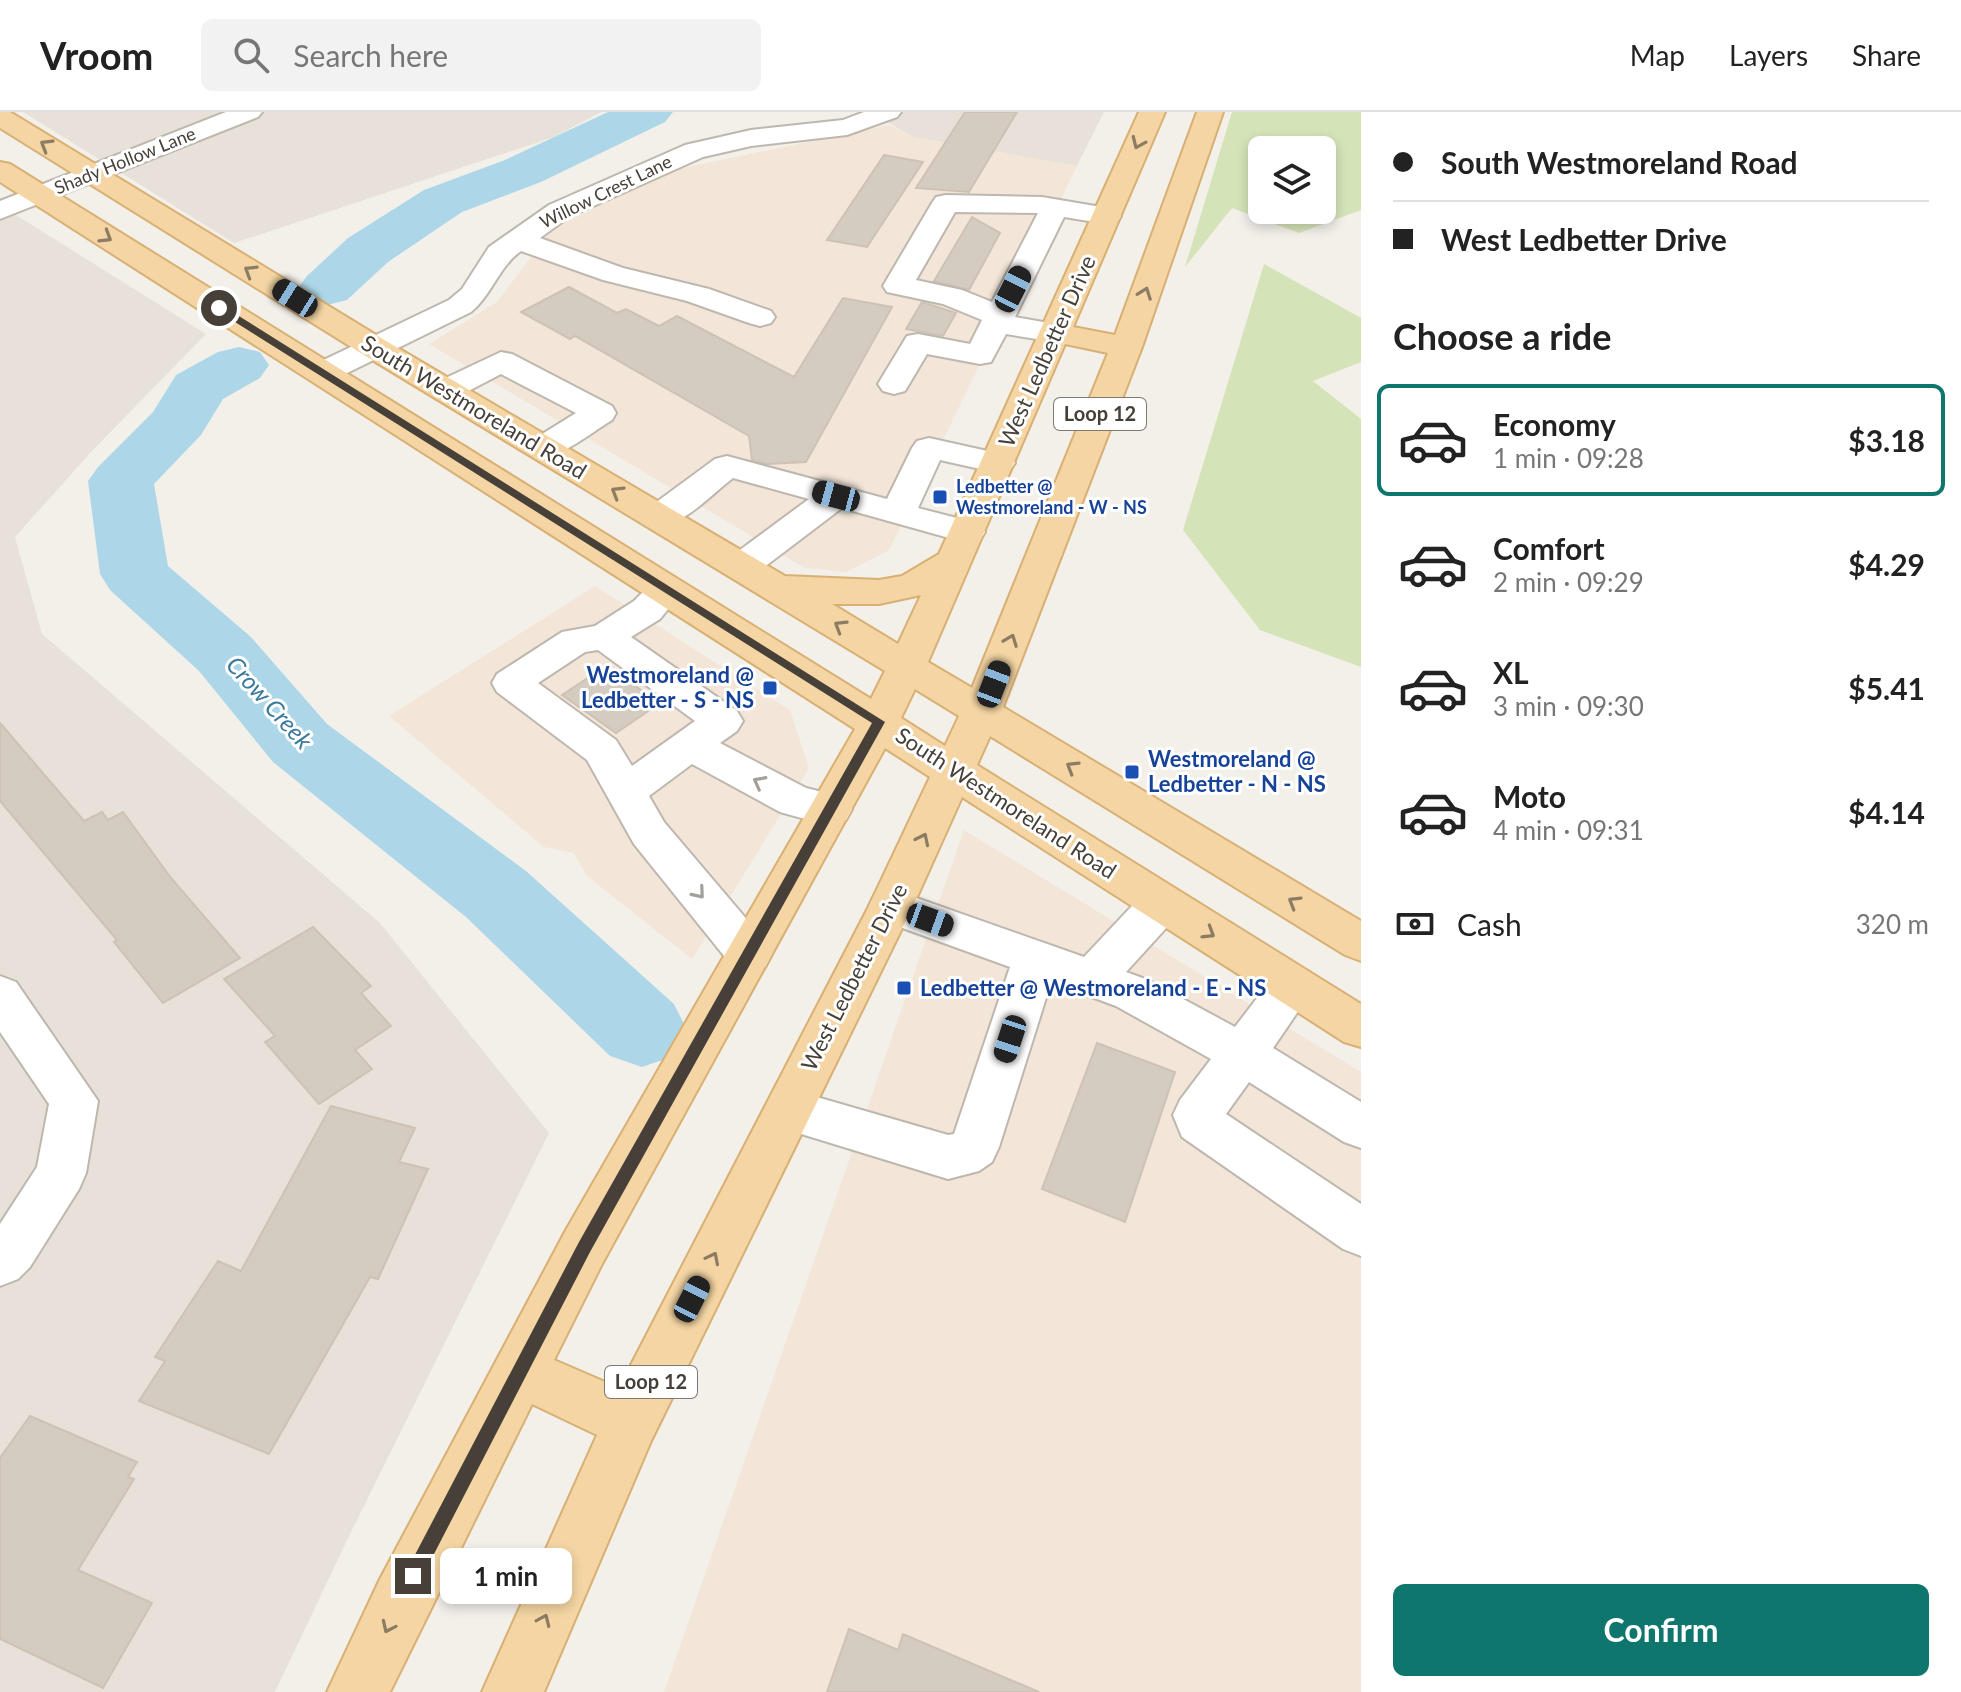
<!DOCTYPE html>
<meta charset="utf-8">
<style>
:root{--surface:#fff;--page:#f2f2f2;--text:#222;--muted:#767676;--line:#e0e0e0;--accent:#0f766e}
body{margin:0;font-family:Lato,sans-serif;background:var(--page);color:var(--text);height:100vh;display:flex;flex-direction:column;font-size:30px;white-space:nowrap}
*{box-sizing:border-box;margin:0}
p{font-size:26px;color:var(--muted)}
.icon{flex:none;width:44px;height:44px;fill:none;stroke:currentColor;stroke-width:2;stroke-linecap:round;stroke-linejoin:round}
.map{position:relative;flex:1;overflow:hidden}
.panel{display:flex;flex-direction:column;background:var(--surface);width:600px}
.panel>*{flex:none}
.banner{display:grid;align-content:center;height:176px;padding:0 32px;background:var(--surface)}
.buttons{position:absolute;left:1248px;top:24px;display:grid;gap:16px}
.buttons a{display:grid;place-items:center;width:88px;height:88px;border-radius:12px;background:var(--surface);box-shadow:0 4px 12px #0003;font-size:40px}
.end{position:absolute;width:36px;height:36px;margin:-18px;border:10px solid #474039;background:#fff;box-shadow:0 0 0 4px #fff}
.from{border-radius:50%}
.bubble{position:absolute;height:56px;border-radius:12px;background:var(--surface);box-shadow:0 4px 12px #0003;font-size:26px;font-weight:700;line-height:56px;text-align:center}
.car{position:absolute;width:24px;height:48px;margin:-24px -12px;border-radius:10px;box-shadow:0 0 6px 2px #0007;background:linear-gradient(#222 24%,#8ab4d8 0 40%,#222 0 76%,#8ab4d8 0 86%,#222 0)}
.banner b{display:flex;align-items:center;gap:28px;height:76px;font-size:30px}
.banner b+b{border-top:2px solid var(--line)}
.banner i{width:20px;height:20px;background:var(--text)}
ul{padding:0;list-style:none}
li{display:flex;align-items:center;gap:24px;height:112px;margin:0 16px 12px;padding:0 16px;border:4px solid transparent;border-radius:12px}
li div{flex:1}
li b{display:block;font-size:30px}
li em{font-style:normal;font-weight:700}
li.active{border-color:var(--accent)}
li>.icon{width:72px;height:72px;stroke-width:1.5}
h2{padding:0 32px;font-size:36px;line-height:96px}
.pay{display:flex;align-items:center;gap:20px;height:88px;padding:0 32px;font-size:30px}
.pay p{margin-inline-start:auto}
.button{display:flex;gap:16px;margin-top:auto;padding:16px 32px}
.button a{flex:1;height:92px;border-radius:12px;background:var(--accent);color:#fff;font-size:32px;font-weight:700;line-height:92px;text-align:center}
header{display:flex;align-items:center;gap:48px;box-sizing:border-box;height:112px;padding:0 40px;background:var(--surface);border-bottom:2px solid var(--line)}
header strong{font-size:38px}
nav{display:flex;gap:44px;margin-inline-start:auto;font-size:28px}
.search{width:560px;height:72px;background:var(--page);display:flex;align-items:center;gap:20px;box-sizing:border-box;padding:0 28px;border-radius:12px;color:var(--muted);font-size:30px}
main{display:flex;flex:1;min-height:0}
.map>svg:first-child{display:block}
</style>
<header>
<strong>Vroom</strong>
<div class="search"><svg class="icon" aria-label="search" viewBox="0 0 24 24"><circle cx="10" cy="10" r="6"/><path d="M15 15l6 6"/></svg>Search here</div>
<nav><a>Map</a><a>Layers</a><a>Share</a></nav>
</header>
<main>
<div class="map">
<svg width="1361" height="1580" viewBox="0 0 1361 1580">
<rect width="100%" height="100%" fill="#f3f0ea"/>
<g fill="#e7e1d9">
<path d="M 23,0 L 601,0 L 554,25 L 234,131 Z"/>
<path d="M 870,0 L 1104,0 L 1077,54 L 913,25 Z"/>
<path d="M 0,93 L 206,222 L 91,340 L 15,425 L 42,522 L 380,811 L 549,1021 L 349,1424 L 275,1580 L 0,1580 Z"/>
</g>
<g fill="#f3e5d8">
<path d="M 889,13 L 913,25 L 1077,54 L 889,438 L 847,460 L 805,456 L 429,232 L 497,190 L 553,116 L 678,57 Z"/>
<path d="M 595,474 L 790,598 L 809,656 L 692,847 L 587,764 L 574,741 L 544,735 L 389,604 Z"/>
<path d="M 964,718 L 1361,960 L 1361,1580 L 664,1580 Z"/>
</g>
<g fill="#d4e3b8" fill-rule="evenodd">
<path d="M 1232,0 L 1361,0 L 1361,98 L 1299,121 L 1232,96 L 1185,155 ZM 1322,38 L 1322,98 L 1262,98 L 1262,38 Z"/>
<path d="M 1264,152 L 1361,206 L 1361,250 L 1313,269 L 1361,307 L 1361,555 L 1260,518 L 1183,418 Z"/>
</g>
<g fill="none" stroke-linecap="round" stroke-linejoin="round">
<g fill="#add7e9" fill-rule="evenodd">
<path d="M 608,0 L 673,0 L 665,10 L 541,70 L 462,100 L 388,150 L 347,188 L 327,193 L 307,188 L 298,176 L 307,164 L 348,126 L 424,78 L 505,48 Z"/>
<path d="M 239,235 L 260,240 L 269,253 L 260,266 L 223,287 L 201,323 L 154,372 L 168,454 L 251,525 L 327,612 L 526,759 L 674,892 L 687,918 L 674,944 L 642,955 L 610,944 L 466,805 L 273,650 L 199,559 L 110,478 L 100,462 L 88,369 L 98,355 L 153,300 L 176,263 L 218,240 Z"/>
</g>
</g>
<g fill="#d4cbc1" stroke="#cec2b5" stroke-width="2">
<path d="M 965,0 L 1017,0 L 969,80 L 916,76 Z"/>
<path d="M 884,43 L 923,50 L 867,135 L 827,128 Z"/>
<path d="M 972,105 L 1000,121 L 969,178 L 934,169 Z"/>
<path d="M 569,175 L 617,201 L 626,197 L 659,214 L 677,204 L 794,265 L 843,186 L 892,195 L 806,350 L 767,352 L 752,348 L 749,324 L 575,224 L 570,227 L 521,200 Z"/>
<path d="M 922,190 L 956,201 L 943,224 L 906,217 Z"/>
<path d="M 606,554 L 660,591 L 616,621 L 562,583 Z"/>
<path d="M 0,611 L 84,709 L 102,700 L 108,708 L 123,700 L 171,766 L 240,846 L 163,891 L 114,830 L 117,828 L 0,689 Z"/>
<path d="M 313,815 L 371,874 L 361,881 L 391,914 L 355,938 L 372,957 L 319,992 L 265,930 L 275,924 L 224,867 Z"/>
<path d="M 1097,931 L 1175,960 L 1125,1110 L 1042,1077 Z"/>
<path d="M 331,994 L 415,1016 L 399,1050 L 428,1057 L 378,1167 L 370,1165 L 269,1342 L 139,1289 L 165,1249 L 155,1245 L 218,1149 L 241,1159 Z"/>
<path d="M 30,1304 L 137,1350 L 128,1365 L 134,1367 L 78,1458 L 152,1491 L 103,1576 L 0,1527 L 0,1346 Z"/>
<path d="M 849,1517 L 898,1538 L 903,1522 L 1039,1580 L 827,1580 Z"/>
</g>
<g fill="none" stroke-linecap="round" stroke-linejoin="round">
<defs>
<g id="minor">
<path d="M 226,0 L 262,0 L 258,5 L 0,107 L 0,89 Z"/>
<path d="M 864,0 L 901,0 L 897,5 L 847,23 L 751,34 L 703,45 L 569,105 L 540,126 L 623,156 L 709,177 L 771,199 L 775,205 L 771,211 L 760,214 L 749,211 L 687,189 L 603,168 L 521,139 C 499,154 492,183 471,200 L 333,268 L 322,271 L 311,268 L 306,261 L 311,254 L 449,188 L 462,177 L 489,135 L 549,93 L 685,33 L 751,18 L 843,8 Z"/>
<path d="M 946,83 L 1042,85 L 1107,96 L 1117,98 L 1121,104 L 1117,110 L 1107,112 L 1064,105 L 1015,205 L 1066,214 L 1070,221 L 1066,228 L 1055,230 L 1006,222 L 991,250 L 980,252 L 927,242 L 905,279 L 894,282 L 883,279 L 878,272 L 907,224 L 918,222 L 970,232 L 982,208 L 943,192 L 887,180 L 883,174 L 932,91 L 936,85 ZM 955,100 L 1038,101 L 992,190 L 962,178 L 916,168 Z"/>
<path d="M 501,240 L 512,242 L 612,294 L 616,301 L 612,308 C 588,322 559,350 531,343 L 526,336 L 531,329 L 576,301 L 501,262 L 457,285 L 446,288 L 435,285 L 430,278 L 435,271 Z"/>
<path d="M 929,326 L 1010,344 L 1015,351 L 1010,358 L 998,361 L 940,348 L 918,396 L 980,412 L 985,420 L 980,428 L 967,431 L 842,396 L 755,462 L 742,465 L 729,462 L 724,454 L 729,446 L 809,387 L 733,366 C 709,384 678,421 647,413 L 641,405 L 647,397 L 715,347 L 727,344 L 887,387 L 912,336 L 917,329 Z"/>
<path d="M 665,467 L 678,471 L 683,479 L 660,507 L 631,525 L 737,599 L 743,609 L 737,619 L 720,631 L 806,676 L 846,686 L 852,697 L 846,708 C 824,714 802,706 780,700 L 692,652 L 649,684 L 664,710 L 765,829 L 772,842 L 765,855 L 749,860 L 733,855 L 634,732 L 587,648 L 497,580 L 492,571 L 497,562 L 562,520 L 595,514 L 634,489 L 652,471 ZM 598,538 L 695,609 L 632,654 L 616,628 L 538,571 L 585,540 Z"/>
<path d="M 1162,774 L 1178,779 L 1184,791 L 1178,803 L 1126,860 L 1148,868 L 1235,915 L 1277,860 L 1293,855 L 1309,860 L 1316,873 L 1273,936 L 1361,990 L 1361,1036 L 1344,1030 L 1249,970 L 1226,1002 L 1361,1092 L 1361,1144 L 1343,1137 L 1182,1025 L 1173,1003 L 1180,988 L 1211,947 L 1116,894 L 1051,870 L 999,1035 L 992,1050 L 979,1059 L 948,1067 L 772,1013 L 765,998 L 772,983 L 789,977 L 948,1023 L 954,1022 L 1010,855 L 875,806 L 869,794 L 875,782 L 891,777 L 1084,845 L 1146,779 Z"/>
<path d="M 0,864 L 16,870 L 98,989 L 86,1061 L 79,1077 L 30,1155 L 18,1167 L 0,1174 L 0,1112 L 37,1055 L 49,992 L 0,920 Z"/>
</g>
<path id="major" d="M 0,0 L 10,0 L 386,229 L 785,464 L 879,468 L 902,464 L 939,442 L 1139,0 L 1165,0 L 1073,215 L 1115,223 L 1197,0 L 1223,0 L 1142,235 L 1003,595 L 1361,809 L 1361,849 L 1345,843 L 990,624 L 977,653 L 1361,892 L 1361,935 L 1344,930 L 962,685 L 913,794 L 651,1329 L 544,1580 L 482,1580 L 597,1323 L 532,1292 L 390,1580 L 327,1580 L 379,1469 L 566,1118 L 855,617 L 0,70 L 0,50 L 10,52 L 871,587 L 885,559 L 364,243 L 0,16 ZM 1065,232 L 1108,241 L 972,576 L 928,550 ZM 921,483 L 898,532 L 832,492 L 879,492 ZM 915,577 L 959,604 L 945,634 L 901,606 ZM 885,636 L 930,665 L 869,794 L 619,1276 L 554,1248 L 602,1152 Z"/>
</defs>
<use href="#minor" stroke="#beb7ae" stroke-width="4"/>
<use href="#major" stroke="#d8b074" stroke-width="4"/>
<use href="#minor" fill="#fff" fill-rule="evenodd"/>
<use href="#major" fill="#f4d5a3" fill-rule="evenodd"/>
</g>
<defs><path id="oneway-chevron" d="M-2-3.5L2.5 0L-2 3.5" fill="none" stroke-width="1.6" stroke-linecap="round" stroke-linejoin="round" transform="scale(2)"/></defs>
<g stroke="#8c7c63">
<use href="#oneway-chevron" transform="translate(1138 31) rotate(114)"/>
<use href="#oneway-chevron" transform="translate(46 33) rotate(-149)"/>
<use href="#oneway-chevron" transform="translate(106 125) rotate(32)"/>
<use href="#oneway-chevron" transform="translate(250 159) rotate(-148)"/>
<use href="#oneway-chevron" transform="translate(1145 181) rotate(-70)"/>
<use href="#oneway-chevron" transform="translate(617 380) rotate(-149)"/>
<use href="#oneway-chevron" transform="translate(840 514) rotate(-148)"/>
<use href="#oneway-chevron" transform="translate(1011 528) rotate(-69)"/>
<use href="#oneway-chevron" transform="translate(1072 655) rotate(-149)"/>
<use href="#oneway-chevron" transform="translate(923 727) rotate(-64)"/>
<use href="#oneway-chevron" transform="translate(1294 790) rotate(-149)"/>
<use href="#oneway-chevron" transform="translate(1209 821) rotate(32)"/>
<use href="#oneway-chevron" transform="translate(713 1146) rotate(-63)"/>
<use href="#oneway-chevron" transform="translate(544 1508) rotate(-66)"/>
<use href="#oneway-chevron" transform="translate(388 1515) rotate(115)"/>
</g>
<g stroke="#a3a09c">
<use href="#oneway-chevron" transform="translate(759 670) rotate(-152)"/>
<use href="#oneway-chevron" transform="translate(699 781) rotate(50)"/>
</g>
<path fill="#474039" d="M 216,194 L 223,194 L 885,610 L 590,1140 L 419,1471 L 413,1473 L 407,1471 L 404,1464 L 407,1458 L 579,1130 L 872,611 L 216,198 Z"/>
<g fill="#1a4fb4" stroke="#fff" stroke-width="3">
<rect x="932" y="377" width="16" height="16" rx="4"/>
<rect x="762" y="568" width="16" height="16" rx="4"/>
<rect x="1124" y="652" width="16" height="16" rx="4"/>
<rect x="896" y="868" width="16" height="16" rx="4"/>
</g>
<g text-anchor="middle" stroke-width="6" stroke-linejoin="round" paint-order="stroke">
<g font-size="18" fill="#474039" stroke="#fff">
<text transform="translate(125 49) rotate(-22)" y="6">Shady Hollow Lane</text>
<text transform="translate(606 80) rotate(-26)" y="6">Willow Crest Lane</text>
</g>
<g font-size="18" font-weight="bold" fill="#164399" stroke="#fff" text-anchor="start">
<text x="956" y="381">Ledbetter @<tspan x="956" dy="21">Westmoreland - W - NS</tspan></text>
</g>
<g fill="#fff" stroke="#7e7974" stroke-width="2">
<rect x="1054" y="286" width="92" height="32" rx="6"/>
<rect x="605" y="1254" width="92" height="32" rx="6"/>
</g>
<g font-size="20" font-weight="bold" fill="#474039">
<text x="1100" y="309">Loop 12</text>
<text x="651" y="1277">Loop 12</text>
</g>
<g font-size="22" fill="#474039" stroke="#fff">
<text transform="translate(1047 239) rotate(-66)" y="8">West Ledbetter Drive</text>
<text transform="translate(474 295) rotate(31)" y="8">South Westmoreland Road</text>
<text transform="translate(1006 691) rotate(33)" y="8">South Westmoreland Road</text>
<text transform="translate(854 865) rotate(-63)" y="8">West Ledbetter Drive</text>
</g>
<g font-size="22" font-weight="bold" fill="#164399" stroke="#fff" text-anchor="start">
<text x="754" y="571" text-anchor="end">Westmoreland @<tspan x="754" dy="25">Ledbetter - S - NS</tspan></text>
<text x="1148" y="655">Westmoreland @<tspan x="1148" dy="25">Ledbetter - N - NS</tspan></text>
<text x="920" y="884">Ledbetter @ Westmoreland - E - NS</text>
</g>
<g font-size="24" font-style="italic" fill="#397999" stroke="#fff">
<text transform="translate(269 591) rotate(48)" y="8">Crow Creek</text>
</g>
</g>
</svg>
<div class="buttons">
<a><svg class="icon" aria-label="layers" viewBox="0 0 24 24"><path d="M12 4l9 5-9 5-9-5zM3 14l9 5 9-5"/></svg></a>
</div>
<i class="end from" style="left:219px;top:196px"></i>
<i class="end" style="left:413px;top:1464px"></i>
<div class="bubble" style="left:440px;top:1436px;width:132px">1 min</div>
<i class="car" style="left:1013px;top:177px;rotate:27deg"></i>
<i class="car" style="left:295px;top:186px;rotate:302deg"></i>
<i class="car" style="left:836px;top:384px;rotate:285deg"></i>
<i class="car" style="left:994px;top:572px;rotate:21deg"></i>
<i class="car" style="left:930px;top:808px;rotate:110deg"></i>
<i class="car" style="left:1010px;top:927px;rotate:198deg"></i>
<i class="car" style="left:692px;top:1187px;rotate:27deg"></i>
</div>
<section class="panel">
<div class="banner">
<b><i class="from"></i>South Westmoreland Road</b>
<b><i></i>West Ledbetter Drive</b>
</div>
<h2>Choose a ride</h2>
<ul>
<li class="active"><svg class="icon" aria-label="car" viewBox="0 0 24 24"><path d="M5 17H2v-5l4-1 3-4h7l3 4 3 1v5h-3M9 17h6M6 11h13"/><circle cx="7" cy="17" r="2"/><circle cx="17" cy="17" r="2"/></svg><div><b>Economy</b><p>1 min · 09:28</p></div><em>$3.18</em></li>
<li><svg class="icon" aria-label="car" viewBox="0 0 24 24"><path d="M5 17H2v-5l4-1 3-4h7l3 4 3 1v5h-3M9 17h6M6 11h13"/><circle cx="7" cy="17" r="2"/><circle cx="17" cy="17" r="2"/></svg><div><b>Comfort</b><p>2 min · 09:29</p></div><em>$4.29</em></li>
<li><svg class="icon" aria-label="car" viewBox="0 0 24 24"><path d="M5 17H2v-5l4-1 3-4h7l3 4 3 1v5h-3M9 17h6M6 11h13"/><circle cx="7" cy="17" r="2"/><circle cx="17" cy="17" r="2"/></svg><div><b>XL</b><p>3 min · 09:30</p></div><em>$5.41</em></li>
<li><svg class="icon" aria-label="car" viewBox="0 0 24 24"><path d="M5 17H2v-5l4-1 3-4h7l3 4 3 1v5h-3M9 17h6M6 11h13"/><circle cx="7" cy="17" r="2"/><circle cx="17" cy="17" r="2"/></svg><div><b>Moto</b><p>4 min · 09:31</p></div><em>$4.14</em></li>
</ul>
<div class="pay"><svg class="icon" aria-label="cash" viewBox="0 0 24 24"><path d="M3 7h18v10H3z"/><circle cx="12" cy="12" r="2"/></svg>Cash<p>320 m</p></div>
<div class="button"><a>Confirm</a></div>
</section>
</main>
